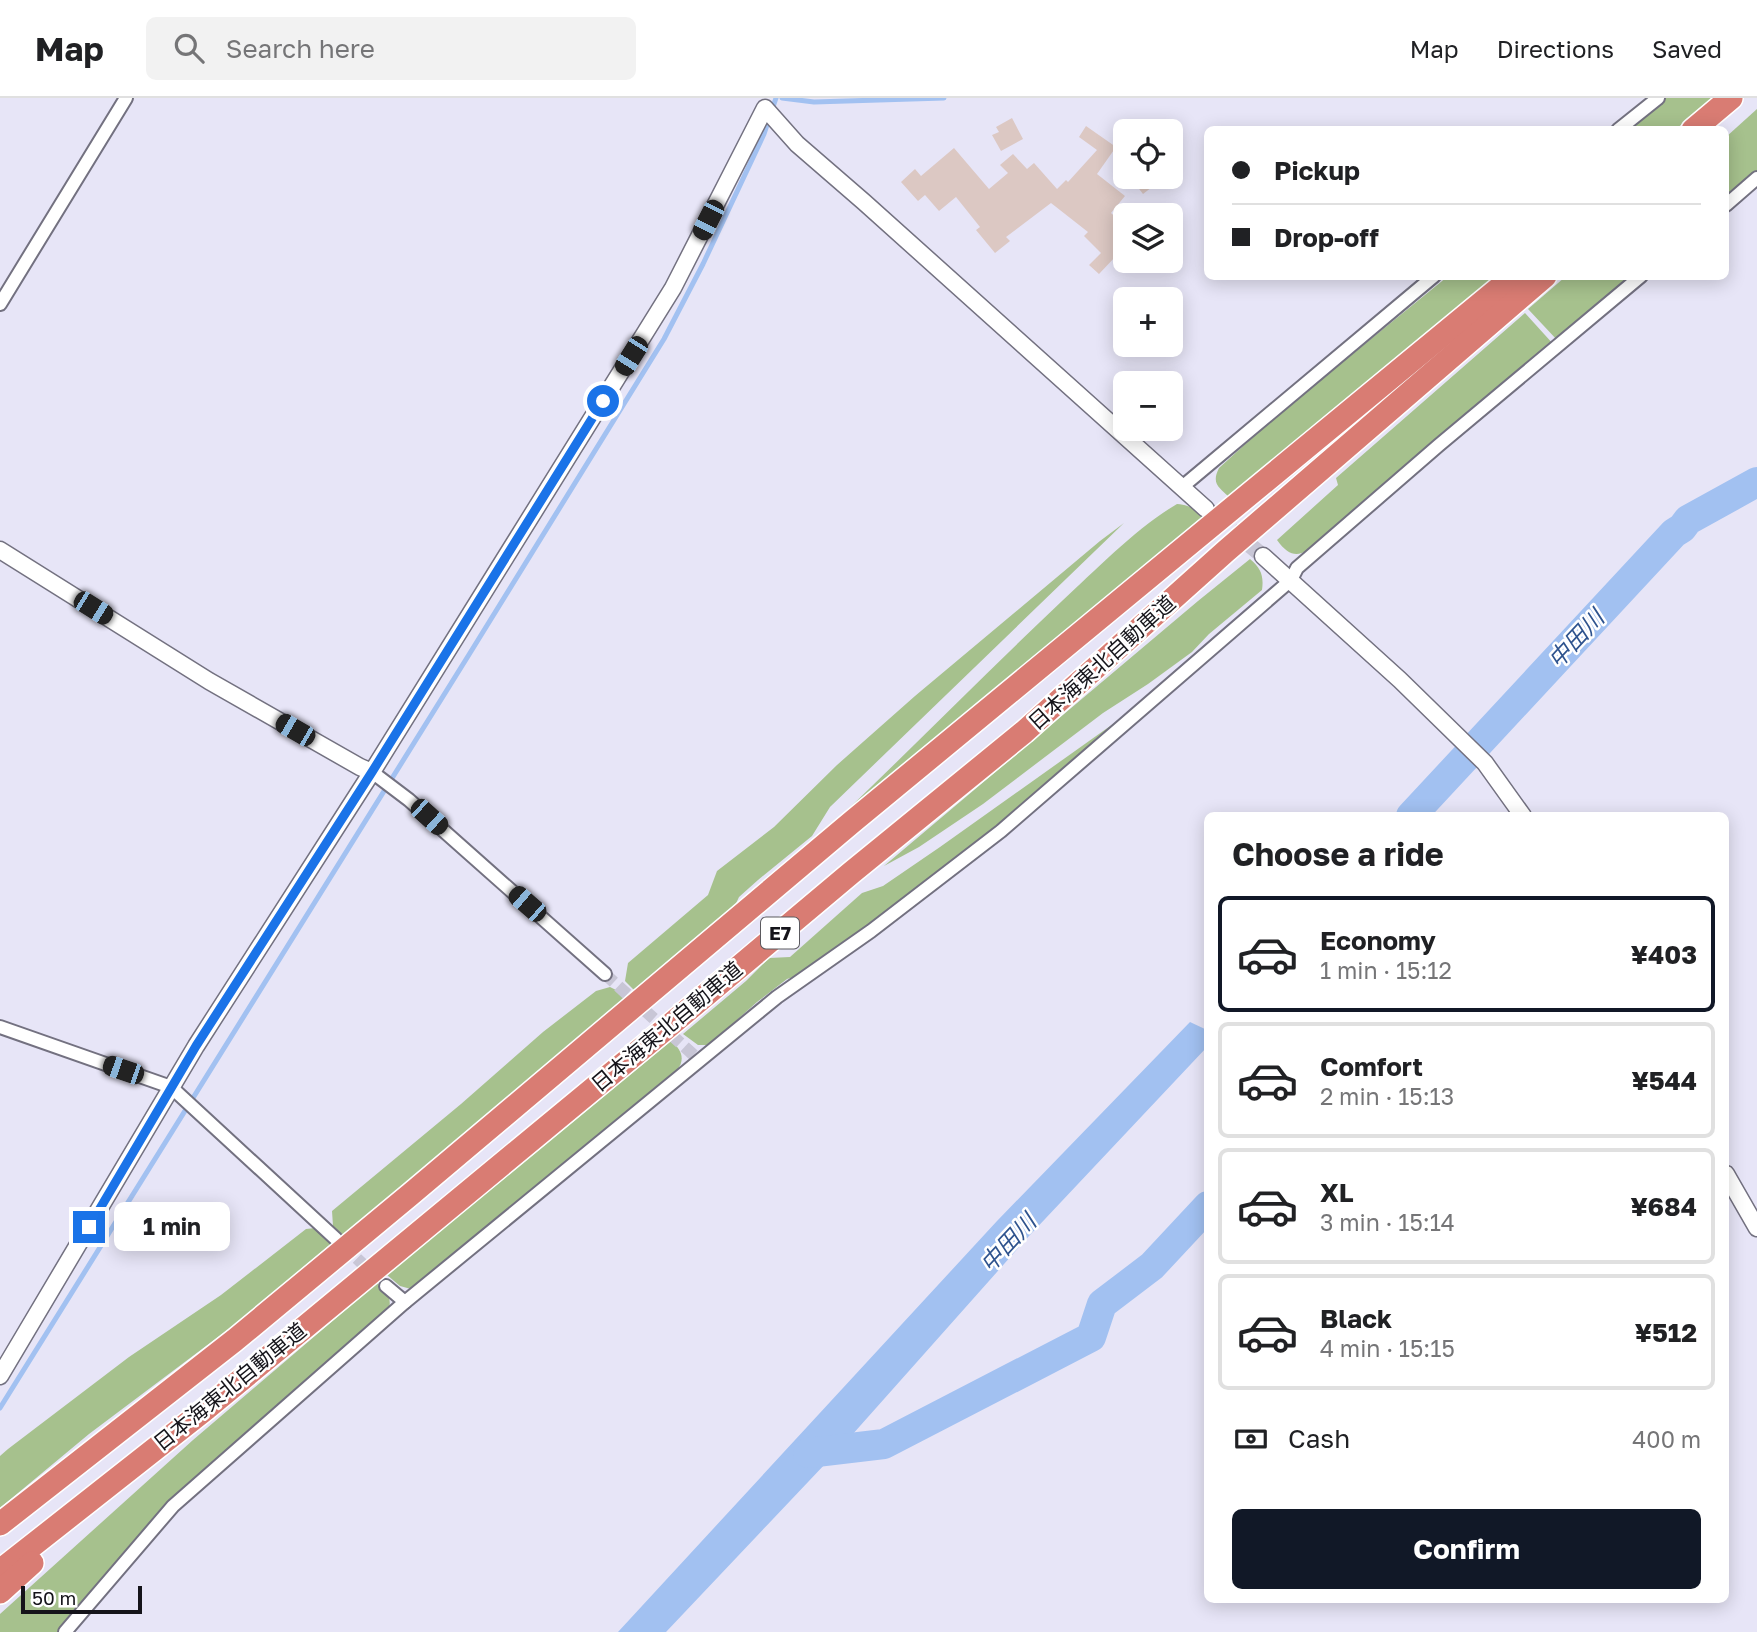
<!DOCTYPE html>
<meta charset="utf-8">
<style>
:root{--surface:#fff;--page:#f2f2f2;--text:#202124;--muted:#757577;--line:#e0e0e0;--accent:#111827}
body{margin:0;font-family:"Golos Text","Noto Sans JP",sans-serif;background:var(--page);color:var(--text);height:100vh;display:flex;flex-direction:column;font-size:26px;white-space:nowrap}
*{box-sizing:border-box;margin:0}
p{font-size:23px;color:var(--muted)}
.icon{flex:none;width:38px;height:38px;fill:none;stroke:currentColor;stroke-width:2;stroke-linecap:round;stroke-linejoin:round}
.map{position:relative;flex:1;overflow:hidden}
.sheet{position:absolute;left:1204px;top:714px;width:525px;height:791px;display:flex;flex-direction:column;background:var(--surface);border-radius:10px;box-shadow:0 4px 18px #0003}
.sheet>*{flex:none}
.banner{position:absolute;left:1204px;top:28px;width:525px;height:154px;border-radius:10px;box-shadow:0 4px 18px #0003;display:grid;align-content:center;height:154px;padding:0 28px;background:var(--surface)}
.tools{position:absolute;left:1113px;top:21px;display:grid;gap:14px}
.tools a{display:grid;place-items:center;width:70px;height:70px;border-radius:10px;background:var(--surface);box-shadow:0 4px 18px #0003;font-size:35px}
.scale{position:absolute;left:21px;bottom:18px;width:121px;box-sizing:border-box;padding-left:7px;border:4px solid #15141a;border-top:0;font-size:19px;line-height:24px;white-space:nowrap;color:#15141a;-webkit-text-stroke:5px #fff;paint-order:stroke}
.end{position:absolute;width:32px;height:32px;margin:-16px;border:9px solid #1a73e8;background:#fff;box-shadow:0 0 0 4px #fff}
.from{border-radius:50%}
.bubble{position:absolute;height:49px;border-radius:10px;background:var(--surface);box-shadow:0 4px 18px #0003;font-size:23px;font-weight:700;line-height:49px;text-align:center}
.car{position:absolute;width:21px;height:42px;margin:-21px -10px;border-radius:9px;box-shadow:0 0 5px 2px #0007;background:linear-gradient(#222 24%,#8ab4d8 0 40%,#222 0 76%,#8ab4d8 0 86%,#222 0)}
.banner b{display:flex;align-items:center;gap:24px;height:66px;font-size:26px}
.banner b+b{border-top:2px solid var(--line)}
.banner i{width:18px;height:18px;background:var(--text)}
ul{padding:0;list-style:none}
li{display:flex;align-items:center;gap:21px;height:116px;margin:0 14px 10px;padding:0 14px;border:4px solid var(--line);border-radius:10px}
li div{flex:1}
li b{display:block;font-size:26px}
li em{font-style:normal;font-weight:700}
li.current{border-color:var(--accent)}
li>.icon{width:63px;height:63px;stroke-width:1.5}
h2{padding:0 28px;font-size:32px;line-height:84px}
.pay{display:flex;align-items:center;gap:18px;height:77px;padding:0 28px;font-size:26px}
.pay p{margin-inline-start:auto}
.cta{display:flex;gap:14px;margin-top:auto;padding:14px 28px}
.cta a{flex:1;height:80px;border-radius:10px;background:var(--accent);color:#fff;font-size:28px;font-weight:700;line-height:80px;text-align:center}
header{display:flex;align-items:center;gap:42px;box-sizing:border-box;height:98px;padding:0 35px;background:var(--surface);border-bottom:2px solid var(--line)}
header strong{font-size:33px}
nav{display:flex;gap:38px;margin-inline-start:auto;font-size:24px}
.search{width:490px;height:63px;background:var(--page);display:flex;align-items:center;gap:18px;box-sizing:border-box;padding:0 24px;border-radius:10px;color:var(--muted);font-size:26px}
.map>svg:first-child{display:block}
</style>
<header>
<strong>Map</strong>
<div class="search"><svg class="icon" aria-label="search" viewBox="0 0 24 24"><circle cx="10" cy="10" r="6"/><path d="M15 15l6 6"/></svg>Search here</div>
<nav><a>Map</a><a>Directions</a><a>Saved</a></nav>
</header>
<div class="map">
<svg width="1757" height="1534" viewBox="0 0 1757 1534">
<rect width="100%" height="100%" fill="#e7e5f7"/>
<g fill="#a6c18d">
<path d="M 1666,0 L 1714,0 L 1676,31 L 1628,32 Z"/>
<path d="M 1757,11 L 1757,76 L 1726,102 L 1726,39 Z"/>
<path d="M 1447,179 L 1489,179 L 1492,182 L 1230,400 C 1219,389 1211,386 1219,370 L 1274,320 Z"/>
<path d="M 1565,179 L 1635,179 L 1558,243 L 1528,211 Z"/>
<path d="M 1525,215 L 1554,247 L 1320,445 C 1302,457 1292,463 1277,442 L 1338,387 L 1336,380 Z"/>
<path d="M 1177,406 C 1190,407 1195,411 1205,420 L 839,720 C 914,648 987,574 1062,503 C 1097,471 1136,430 1177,406 Z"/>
<path d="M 1124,425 L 830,709 L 812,738 L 758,782 L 739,799 L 732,814 L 637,895 L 625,883 L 628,865 L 708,797 L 717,773 L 774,729 L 837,667 L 915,598 L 1100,443 Z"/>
<path d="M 1250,461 C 1261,470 1264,478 1262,492 L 1209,536 L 1192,554 L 1148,586 L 1103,615 L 983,706 L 919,749 L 884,768 L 1198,503 Z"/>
<path d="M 1189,568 L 995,732 L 909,800 L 883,815 L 807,875 L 787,881 L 757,904 L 709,947 L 698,947 L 683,936 L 746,883 L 769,860 L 790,859 L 862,795 L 883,788 L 940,749 L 1120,621 Z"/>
<path d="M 610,889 L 618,893 L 627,902 L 344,1138 L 333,1128 L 332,1113 L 461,1006 L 543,934 L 596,893 Z"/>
<path d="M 671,943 C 681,951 686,961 677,972 L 416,1189 L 411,1191 L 400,1188 L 387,1177 Z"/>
<path d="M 315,1130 L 327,1137 L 333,1144 L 246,1218 L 89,1336 L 0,1410 L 0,1358 L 8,1351 L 129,1259 L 221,1197 L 306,1131 Z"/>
<path d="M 377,1185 C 386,1192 392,1199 389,1211 L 270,1314 L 175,1401 L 59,1534 L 0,1534 L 0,1516 L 193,1342 Z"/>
</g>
<path fill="#a2c1f1" d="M 1190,924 L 1207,932 L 1207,949 L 1029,1138 L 844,1346 L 666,1534 L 618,1534 L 997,1123 Z"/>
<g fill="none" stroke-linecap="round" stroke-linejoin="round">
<g stroke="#a2c1f1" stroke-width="5">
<path d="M 782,0 L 814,4 L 944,0"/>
<path d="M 0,1310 L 470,555 L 664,241 L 703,166 L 764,36 L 776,0"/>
</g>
<g stroke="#a2c1f1" stroke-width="30">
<path d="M 1411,718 L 1674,435 L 1682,430 L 1688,422 L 1757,384"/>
<path d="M 808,1355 L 884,1346 L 1091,1239 L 1102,1206 L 1152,1168 L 1208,1108"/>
</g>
</g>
<g fill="#dcc8c3">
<path d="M 1012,20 L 1023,41 L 1001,53 L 992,37 L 999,34 L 996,29 Z"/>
<path d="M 1086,28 L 1116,49 L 1097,76 L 1125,98 L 1111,115 L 1125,128 L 1125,167 L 1116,158 L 1099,176 L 1089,167 L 1101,155 L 1084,138 L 1088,134 L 1051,105 L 1006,139 L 1010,143 L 995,155 L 976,132 L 980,129 L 956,99 L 939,113 L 925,97 L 918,103 L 901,84 L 915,71 L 921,78 L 954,50 L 989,91 L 1008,75 L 1000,67 L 1013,56 L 1027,71 L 1034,65 L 1057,91 L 1066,82 L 1068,84 L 1097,52 L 1079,39 Z"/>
<path d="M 1130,79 L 1165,79 L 1143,96 Z"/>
</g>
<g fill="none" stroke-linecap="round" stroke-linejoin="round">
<g stroke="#c8c6d6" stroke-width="12" stroke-dasharray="12 6" stroke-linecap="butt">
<path d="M 605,876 L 699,962"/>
<path d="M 344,1148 L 374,1177"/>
</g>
<path stroke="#c8c6d6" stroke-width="16" stroke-dasharray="16 8" stroke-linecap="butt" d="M 1213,417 L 1263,458"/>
<defs>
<g id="minor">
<path d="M 1618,32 L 1658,0"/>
<path d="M 1726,107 L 1757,80"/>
<path d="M 0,206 L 126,0"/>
<path d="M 1182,389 L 1434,178"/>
<path d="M 372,674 L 409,702 L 605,876"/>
<path d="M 0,929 L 171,989 L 336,1141"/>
<path d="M 386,1188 L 405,1204"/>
<path d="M 65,1534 L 173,1408 L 405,1204 L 777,899 L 871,833 L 1001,733 L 1291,482 L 1297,470 L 1439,347 L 1641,178"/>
</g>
<g id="tertiary">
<path d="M 0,452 L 209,583 L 360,669 L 372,674"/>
<path d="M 1263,458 L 1400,582 L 1485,665 L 1523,718"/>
<path d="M 1726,1076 L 1757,1130"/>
<path d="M 0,1278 L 196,948 L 372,674 L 673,190 L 765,10 L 797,46 L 864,104 L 1206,411"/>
</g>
<g id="motorway">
<path d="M 1693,32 L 1731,0"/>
<path d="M 0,1426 L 235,1242 L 411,1096 L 852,724 L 1514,178"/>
<path d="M 0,1473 L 207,1310 L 663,933 L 851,775 L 1024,634 L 1226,453 L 1545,178"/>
<path d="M 0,1494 L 32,1465"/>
</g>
</defs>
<use href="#minor" stroke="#737180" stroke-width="16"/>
<use href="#tertiary" stroke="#737180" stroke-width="19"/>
<use href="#motorway" stroke="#fff" stroke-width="26"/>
<use href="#minor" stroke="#fff" stroke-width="12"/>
<use href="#tertiary" stroke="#fff" stroke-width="16"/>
<use href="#motorway" stroke="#d97c73" stroke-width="23"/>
</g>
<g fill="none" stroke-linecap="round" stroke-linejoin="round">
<path stroke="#1a73e8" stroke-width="9" d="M 89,1129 L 196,948 L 372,674 L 603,303"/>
</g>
<g text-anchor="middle" stroke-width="5" stroke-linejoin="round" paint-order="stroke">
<rect fill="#fff" stroke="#5b5a5f" stroke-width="2" x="761" y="819.5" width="38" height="31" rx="5"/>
<g font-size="19" font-weight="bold" fill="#15141a">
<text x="780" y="842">E7</text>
</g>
<g font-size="21" fill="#15141a" stroke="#fff">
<text transform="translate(1102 565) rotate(-42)" y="7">日本海東北自動車道</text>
<text transform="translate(667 929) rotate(-40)" y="7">日本海東北自動車道</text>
<text transform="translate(230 1289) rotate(-39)" y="7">日本海東北自動車道</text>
</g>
<g font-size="23" font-style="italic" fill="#2e538e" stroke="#fff">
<text transform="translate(1576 541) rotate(-47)" y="8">中田川</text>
<text transform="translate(1008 1145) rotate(-47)" y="8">中田川</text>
</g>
</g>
</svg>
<div class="tools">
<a><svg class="icon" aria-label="locate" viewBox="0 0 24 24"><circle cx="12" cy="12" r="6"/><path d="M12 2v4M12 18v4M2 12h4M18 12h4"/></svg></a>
<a><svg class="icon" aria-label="layers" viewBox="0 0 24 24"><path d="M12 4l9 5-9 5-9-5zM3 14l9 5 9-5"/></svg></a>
<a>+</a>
<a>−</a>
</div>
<div class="scale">50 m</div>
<i class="end from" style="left:603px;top:303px"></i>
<i class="end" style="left:89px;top:1129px"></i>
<div class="bubble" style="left:114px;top:1104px;width:116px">1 min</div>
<i class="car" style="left:708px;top:122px;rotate:207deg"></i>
<i class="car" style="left:631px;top:258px;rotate:212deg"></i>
<i class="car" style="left:93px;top:510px;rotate:122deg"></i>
<i class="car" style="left:295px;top:632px;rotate:300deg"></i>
<i class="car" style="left:429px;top:719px;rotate:132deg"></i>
<i class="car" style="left:527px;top:806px;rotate:311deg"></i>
<i class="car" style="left:123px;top:972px;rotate:289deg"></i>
<div class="banner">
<b><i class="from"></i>Pickup</b>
<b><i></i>Drop-off</b>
</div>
<section class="sheet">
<h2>Choose a ride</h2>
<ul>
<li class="current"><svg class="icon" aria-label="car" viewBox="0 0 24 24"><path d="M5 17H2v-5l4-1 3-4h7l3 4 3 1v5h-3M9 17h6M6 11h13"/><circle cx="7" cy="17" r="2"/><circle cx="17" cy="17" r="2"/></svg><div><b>Economy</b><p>1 min · 15:12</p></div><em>¥403</em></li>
<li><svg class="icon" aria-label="car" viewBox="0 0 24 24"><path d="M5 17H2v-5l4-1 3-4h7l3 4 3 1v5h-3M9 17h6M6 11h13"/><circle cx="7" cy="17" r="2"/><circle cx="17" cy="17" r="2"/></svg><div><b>Comfort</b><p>2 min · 15:13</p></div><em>¥544</em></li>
<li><svg class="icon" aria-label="car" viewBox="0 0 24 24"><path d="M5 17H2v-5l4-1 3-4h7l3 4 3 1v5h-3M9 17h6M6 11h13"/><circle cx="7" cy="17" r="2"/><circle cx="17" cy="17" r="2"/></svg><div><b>XL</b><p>3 min · 15:14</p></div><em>¥684</em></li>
<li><svg class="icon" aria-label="car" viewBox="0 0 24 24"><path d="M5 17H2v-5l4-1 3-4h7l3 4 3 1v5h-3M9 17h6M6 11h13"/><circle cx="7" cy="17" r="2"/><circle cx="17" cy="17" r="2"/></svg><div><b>Black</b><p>4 min · 15:15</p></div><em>¥512</em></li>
</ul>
<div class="pay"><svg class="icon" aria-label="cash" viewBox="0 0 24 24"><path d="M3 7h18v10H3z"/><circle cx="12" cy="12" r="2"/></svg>Cash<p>400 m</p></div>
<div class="cta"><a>Confirm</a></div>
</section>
</div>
